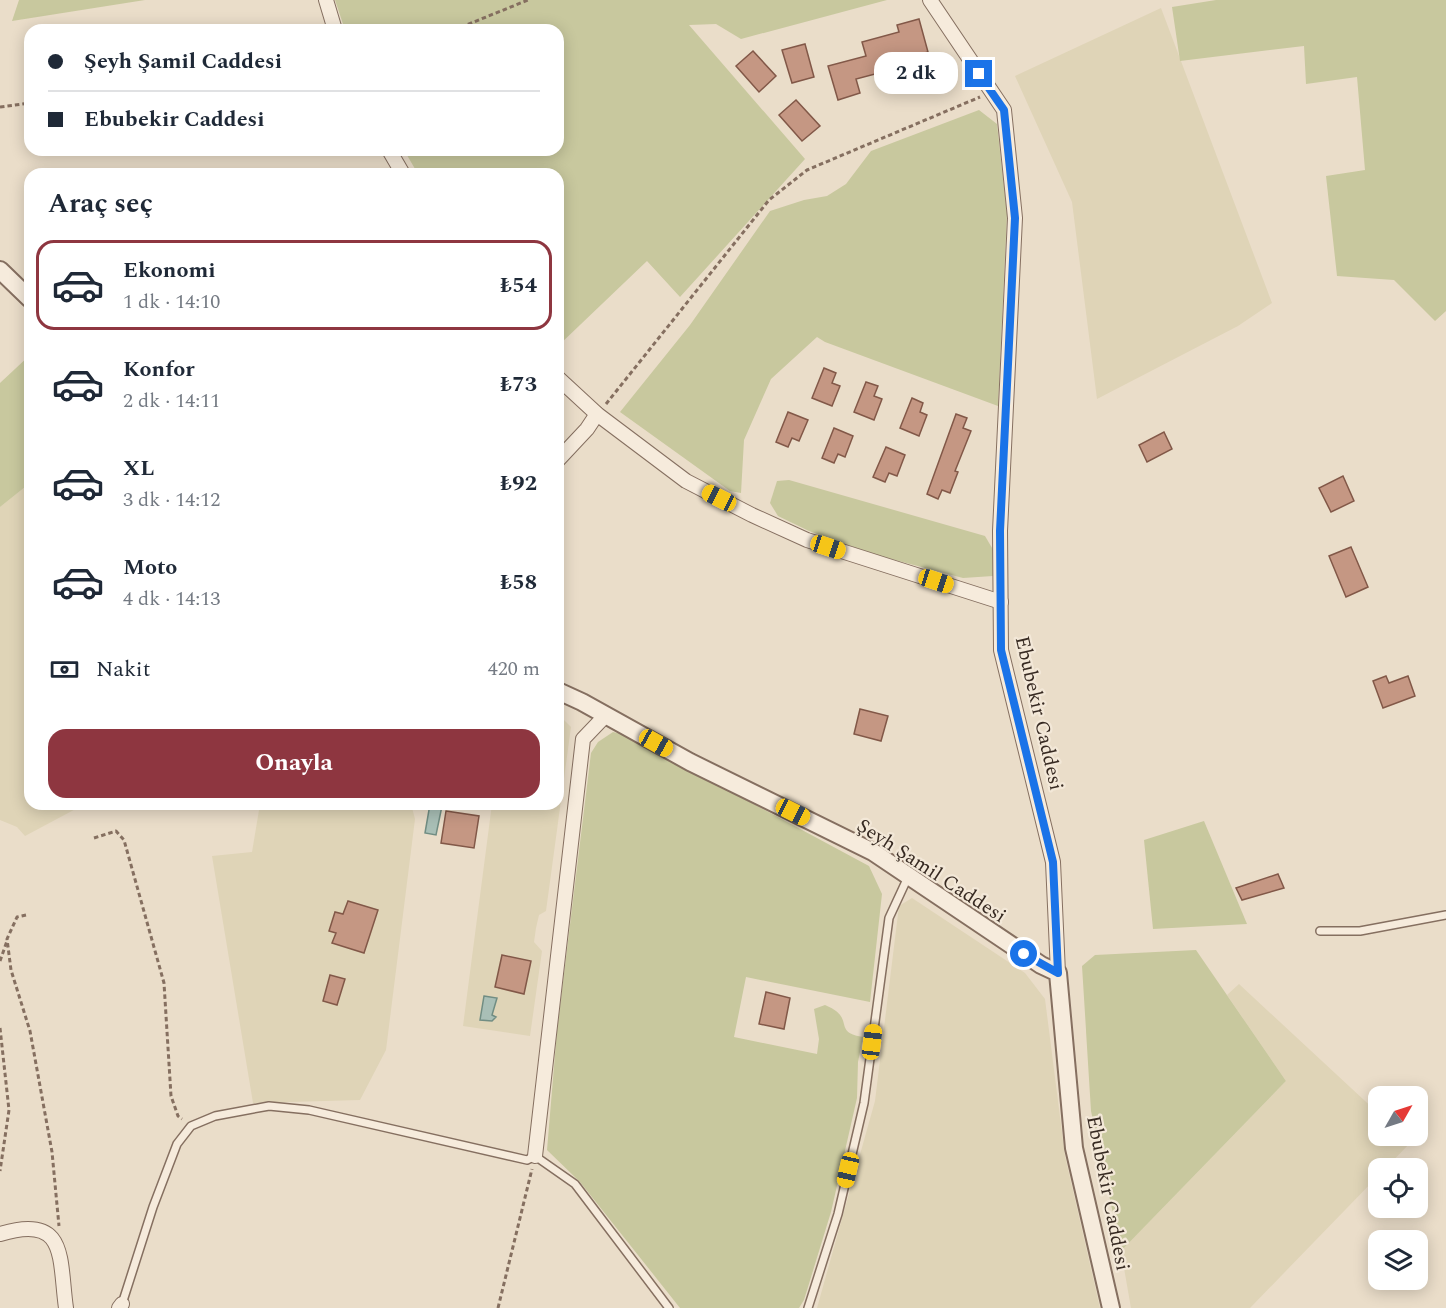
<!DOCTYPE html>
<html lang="tr">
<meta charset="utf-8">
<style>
:root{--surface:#fff;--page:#f2f2f3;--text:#1f2937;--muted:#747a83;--line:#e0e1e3;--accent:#8e3640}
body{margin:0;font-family:Spectral,serif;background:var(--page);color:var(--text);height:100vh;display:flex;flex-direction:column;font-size:22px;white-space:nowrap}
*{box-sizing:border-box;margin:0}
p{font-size:20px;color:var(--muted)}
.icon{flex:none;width:33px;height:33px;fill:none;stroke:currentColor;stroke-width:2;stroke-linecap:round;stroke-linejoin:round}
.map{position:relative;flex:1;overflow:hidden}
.panel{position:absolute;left:24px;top:168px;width:540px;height:642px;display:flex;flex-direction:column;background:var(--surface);border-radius:18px;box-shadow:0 3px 15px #0003}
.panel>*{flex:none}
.top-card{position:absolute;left:24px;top:24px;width:540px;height:132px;border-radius:18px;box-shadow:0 3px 15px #0003;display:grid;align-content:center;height:132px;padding:0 24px;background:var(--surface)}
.needle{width:39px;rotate:51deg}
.buttons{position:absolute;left:1368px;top:1086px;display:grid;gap:12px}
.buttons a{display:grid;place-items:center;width:60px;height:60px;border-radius:12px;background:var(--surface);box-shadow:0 3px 15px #0003;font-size:30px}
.end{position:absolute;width:27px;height:27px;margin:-14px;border:8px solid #1a73e8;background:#fff;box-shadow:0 0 0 3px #fff}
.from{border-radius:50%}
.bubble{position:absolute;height:42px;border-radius:18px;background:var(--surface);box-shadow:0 3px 15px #0003;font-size:20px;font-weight:700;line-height:42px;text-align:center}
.car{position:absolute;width:18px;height:36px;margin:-18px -9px;border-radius:8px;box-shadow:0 0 4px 2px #0007;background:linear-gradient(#f5c518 24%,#345 0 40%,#f5c518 0 76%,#345 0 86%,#f5c518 0)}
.top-card b{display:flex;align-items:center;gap:21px;height:57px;font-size:22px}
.top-card b+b{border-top:2px solid var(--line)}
.top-card i{width:15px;height:15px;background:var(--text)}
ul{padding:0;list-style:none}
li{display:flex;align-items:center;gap:18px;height:90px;margin:0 12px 9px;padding:0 12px;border:3px solid transparent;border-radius:18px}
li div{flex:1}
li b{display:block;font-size:22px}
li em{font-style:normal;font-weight:700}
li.current{border-color:var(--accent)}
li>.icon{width:54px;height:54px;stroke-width:1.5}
h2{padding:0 24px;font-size:27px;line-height:72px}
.pay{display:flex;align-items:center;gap:15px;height:66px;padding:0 24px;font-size:22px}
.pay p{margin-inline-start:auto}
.cta{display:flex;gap:12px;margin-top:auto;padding:12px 24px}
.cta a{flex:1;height:69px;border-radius:18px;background:var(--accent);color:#fff;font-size:24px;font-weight:700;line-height:69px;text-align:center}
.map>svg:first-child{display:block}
</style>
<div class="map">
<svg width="1446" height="1308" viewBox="0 0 1446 1308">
<rect width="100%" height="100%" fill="#eaddc9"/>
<g fill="#dfd4b7">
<path d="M 1161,8 L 1272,303 L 1238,326 L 1097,399 L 1072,202 L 1015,76 Z"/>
<path d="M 30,483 L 30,804 L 85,804 L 25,836 L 17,827 L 0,820 L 0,507 Z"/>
<path d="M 558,697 L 558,714 L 571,727 L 546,911 L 539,915 L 536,928 L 534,942 L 542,951 L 530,1036 L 463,1026 L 492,804 L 558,804 Z"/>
<path d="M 260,804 L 411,804 L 415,819 L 386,1050 L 360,1100 L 253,1103 L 212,856 L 252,852 Z"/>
<path d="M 912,898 L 1025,973 L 1045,999 L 1065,1156 L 1100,1308 L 817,1308 L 875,1101 L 899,906 Z"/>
<path d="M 1239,984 L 1378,1113 L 1378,1136 L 1402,1136 L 1410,1143 L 1386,1168 L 1378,1168 L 1378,1176 L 1250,1308 L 1131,1308 L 1121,1251 L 1286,1081 L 1227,995 Z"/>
</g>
<g fill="#c8c89e">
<path d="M 19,0 L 145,0 L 12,21 Z"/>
<path d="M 335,0 L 887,0 L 741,39 L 716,24 L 689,25 L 805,159 L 680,297 L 647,261 L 558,346 L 558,174 L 418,174 L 404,150 L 558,150 L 558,30 L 345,30 Z"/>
<path d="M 1216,0 L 1446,0 L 1446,311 L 1435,321 L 1394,280 L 1337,276 L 1326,176 L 1365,170 L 1357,77 L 1306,84 L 1304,46 L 1180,61 L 1172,7 Z"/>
<path d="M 979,110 L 997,124 L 1007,214 L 998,406 L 825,342 L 817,337 L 771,379 L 744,440 L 741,493 L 730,491 L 620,412 L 690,325 L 770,211 L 804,200 L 827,196 L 846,184 L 871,151 Z"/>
<path d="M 30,355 L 30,483 L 0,507 L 0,383 Z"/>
<path d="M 789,480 L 985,536 L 995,553 L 993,576 L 963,578 L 876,555 L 809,531 L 778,516 L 770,503 L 777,481 Z"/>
<path d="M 613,732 L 625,735 L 869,866 L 882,894 L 870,1002 L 746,977 L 734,1037 L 817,1054 L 819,1039 L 814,1009 L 825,1005 C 857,1018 831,1032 863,1037 L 858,1062 L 857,1098 L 831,1212 L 804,1300 L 799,1308 L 680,1308 L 580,1182 L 547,1150 L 557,1031 L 591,753 L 598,742 Z"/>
<path d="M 1204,821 L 1247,924 L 1153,929 L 1144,840 Z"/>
<path d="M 1196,950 L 1286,1081 L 1121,1251 L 1091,1111 L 1082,966 L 1095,955 Z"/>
</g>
<g fill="#a9bfb6" stroke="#718d83" stroke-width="1.5">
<path d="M 430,804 L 442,806 L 436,835 L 425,833 Z"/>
<path d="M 484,996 L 497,998 L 492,1015 L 496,1017 L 492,1021 L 480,1020 Z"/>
</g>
<g fill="#c59783" stroke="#825848" stroke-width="1.5">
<path d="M 919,19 L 928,52 L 892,62 L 894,69 L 856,79 L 860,93 L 838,100 L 828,66 L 866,56 L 862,42 L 899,32 L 897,25 Z"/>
<path d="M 805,44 L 814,77 L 792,83 L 782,50 Z"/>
<path d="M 753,51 L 776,76 L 759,92 L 736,66 Z"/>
<path d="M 796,100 L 820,126 L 802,141 L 779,115 Z"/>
<path d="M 824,368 L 836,373 L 832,383 L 840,386 L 832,406 L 812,398 Z"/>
<path d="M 866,382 L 878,386 L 874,396 L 882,399 L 874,420 L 854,412 Z"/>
<path d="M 912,398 L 923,403 L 920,412 L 927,415 L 919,436 L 900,428 Z"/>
<path d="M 788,412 L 808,420 L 799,441 L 792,438 L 788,447 L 776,442 Z"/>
<path d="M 956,414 L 967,418 L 963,428 L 971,431 L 955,471 L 958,472 L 950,493 L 942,490 L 938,499 L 927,494 Z"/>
<path d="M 834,428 L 853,436 L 845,457 L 838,454 L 834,463 L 822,458 Z"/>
<path d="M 1164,432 L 1172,449 L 1147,462 L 1139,445 Z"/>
<path d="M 886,447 L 905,455 L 897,476 L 889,473 L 885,482 L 873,477 Z"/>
<path d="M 1343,476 L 1354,501 L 1331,512 L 1319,488 Z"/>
<path d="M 1351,547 L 1368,587 L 1346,597 L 1329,556 Z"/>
<path d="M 1386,676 L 1389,683 L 1408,676 L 1415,696 L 1383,708 L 1373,681 Z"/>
<path d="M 860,709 L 888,716 L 881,741 L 854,734 Z"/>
<path d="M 446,811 L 479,816 L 474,848 L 441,843 Z"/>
<path d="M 1278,874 L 1284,888 L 1242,900 L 1236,888 Z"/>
<path d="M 348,901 L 378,910 L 364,953 L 332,943 L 336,933 L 329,931 L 335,912 L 343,914 Z"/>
<path d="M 502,955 L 531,961 L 524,994 L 495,987 Z"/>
<path d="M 330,975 L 345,979 L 337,1005 L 323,1001 Z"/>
<path d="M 766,992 L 790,998 L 784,1029 L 759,1024 Z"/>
</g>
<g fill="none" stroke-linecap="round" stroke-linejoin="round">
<defs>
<g id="service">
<path d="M 1320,931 L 1360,931 L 1446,915"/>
<path d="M 122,1304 L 153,1207 L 177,1144 L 191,1126 L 215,1116 L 269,1106 L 309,1110 L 527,1160 L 535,1156 L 575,1184 L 669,1308"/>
<path d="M 808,1308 L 838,1214 L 864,1103 L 889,918 L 908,877"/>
</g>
<g id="minor">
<path d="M 326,0 L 335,30"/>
<path d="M 930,0 L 1004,110 L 1015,218 L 1000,531 L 1001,650 L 1053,862 L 1058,973"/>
<path d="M 389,150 L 403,174"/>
<path d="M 558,378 L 597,414 L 686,481 L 752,515 L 807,540 L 1001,602"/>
<path d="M 558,460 L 587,429 L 597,414"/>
<path d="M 535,1156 L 583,739 L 606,715"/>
<path d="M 0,1234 C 68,1213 59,1259 66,1308"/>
<path d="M 119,1308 L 122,1304"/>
</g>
<g id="tertiary">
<path d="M 0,270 L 30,299"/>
<path d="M 558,691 L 582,702 L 690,762 L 873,852 L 1041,965 L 1058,973 L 1074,1148 L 1111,1308"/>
</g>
</defs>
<use href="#service" stroke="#856f60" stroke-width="10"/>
<use href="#minor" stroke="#856f60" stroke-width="16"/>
<use href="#tertiary" stroke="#856f60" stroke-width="20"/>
<g stroke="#856f60" stroke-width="3" stroke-dasharray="4.5 3" stroke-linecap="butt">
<path d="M 454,30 L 528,0"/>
<path d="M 0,107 L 30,103"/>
<path d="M 606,404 L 769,200 L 807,170 L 980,97"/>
<path d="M 94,838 L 116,831 L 124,840 L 164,983 L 171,1096 L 178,1116 L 182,1119"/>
<path d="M 26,915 L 17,917 L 7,939 L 11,970 L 30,1031 L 52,1152 L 59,1226"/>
<path d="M 0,961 L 7,941"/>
<path d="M 0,1028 L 9,1110 L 0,1171"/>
<path d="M 498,1308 L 532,1169"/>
</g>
<use href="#service" stroke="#f6ebdc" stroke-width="7"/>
<use href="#minor" stroke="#f6ebdc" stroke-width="14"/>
<use href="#tertiary" stroke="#f6ebdc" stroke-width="16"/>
</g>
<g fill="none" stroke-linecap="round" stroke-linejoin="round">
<path stroke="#1a73e8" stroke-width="8" d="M 979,74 L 1004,110 L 1015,218 L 1000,531 L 1001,650 L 1053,862 L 1058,973 L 1024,954"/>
</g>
<g text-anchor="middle" stroke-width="4.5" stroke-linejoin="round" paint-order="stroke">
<g font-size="20" fill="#372a22" stroke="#f3e8d8">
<text transform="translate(1040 713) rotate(77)" y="7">Ebubekir Caddesi</text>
<text transform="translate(932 870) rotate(33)" y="7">Şeyh Şamil Caddesi</text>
<text transform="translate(1109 1193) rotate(79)" y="7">Ebubekir Caddesi</text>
</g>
</g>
</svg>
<div class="buttons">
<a><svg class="needle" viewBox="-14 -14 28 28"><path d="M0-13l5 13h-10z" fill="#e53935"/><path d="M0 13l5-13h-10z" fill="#747a83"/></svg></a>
<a><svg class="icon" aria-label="locate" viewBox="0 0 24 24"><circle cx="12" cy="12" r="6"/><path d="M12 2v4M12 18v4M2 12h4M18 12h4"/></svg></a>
<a><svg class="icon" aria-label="layers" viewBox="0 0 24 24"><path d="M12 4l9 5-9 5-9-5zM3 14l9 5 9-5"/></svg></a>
</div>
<i class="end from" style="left:1024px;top:954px"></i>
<i class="end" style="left:979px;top:74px"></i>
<div class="bubble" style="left:874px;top:52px;width:84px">2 dk</div>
<i class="car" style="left:719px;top:498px;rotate:297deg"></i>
<i class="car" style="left:828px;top:547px;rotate:108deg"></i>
<i class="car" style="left:936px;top:581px;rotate:108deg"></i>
<i class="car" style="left:656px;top:743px;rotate:119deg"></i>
<i class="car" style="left:793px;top:812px;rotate:117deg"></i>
<i class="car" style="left:872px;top:1042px;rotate:7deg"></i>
<i class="car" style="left:848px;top:1170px;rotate:193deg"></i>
<div class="top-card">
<b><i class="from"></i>Şeyh Şamil Caddesi</b>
<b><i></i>Ebubekir Caddesi</b>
</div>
<section class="panel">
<h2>Araç seç</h2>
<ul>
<li class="current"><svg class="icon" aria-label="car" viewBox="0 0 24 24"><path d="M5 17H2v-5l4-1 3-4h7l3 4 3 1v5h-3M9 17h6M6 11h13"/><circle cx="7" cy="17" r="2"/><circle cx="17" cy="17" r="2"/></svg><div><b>Ekonomi</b><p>1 dk · 14:10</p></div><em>₺54</em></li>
<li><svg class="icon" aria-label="car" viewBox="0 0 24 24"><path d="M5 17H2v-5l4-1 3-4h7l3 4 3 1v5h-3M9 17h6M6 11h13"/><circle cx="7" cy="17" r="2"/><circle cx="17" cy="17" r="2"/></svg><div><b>Konfor</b><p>2 dk · 14:11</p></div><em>₺73</em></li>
<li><svg class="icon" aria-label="car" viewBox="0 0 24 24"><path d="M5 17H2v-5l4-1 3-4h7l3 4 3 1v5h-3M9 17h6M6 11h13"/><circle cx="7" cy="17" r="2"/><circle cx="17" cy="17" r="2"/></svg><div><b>XL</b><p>3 dk · 14:12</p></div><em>₺92</em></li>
<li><svg class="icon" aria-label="car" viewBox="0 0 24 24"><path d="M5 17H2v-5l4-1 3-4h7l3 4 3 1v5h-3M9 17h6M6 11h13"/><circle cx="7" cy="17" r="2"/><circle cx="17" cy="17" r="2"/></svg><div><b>Moto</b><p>4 dk · 14:13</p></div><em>₺58</em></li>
</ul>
<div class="pay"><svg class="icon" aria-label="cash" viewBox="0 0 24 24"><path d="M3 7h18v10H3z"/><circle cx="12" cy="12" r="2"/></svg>Nakit<p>420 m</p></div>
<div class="cta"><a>Onayla</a></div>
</section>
</div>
